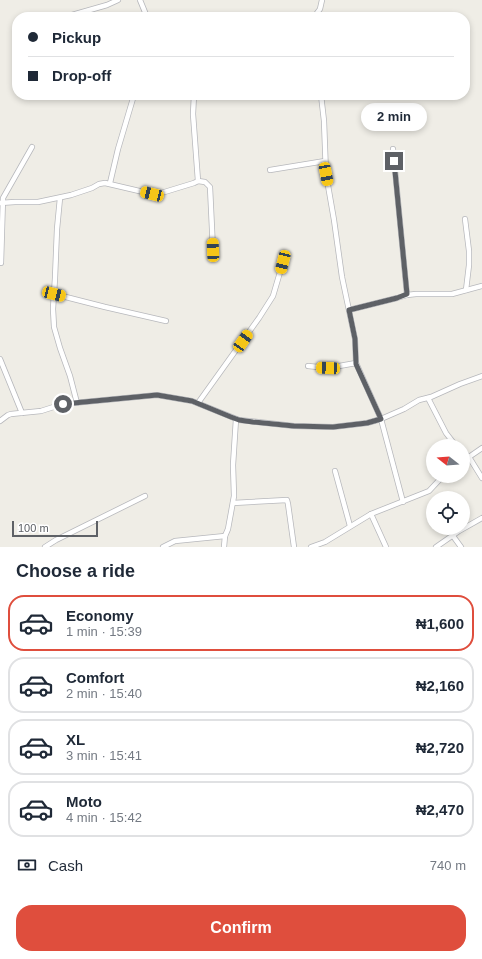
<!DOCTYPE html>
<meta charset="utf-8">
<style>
:root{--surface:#fff;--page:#f6f6f7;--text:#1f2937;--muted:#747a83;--line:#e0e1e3;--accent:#df4e3d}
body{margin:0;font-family:Arial,sans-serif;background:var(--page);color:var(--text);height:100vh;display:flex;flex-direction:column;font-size:15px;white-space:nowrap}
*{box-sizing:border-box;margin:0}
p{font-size:13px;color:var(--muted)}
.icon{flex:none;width:22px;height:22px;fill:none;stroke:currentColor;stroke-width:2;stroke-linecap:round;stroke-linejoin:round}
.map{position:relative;height:547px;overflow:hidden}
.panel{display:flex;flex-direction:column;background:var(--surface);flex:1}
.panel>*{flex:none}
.guide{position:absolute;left:12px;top:12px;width:458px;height:88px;border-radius:16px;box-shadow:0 2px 6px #0003;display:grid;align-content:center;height:88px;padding:0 16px;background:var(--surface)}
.needle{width:26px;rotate:287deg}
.controls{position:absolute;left:426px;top:439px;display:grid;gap:8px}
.controls a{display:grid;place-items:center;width:44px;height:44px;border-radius:50%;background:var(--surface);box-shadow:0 2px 6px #0003;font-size:20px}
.scale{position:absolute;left:12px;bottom:10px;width:86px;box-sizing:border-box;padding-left:4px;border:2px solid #5e6166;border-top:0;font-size:11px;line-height:14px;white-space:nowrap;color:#5e6166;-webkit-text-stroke:3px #fff;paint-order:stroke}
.end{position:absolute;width:18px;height:18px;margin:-9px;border:5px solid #5e6166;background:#fff;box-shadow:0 0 0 2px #fff}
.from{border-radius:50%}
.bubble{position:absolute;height:28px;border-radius:14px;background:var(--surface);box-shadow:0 2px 6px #0003;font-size:13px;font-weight:700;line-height:28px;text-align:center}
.car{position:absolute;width:12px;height:24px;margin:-12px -6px;border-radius:5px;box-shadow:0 0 3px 1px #0007;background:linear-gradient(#f5c518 24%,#345 0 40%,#f5c518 0 76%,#345 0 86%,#f5c518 0)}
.guide b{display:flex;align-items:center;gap:14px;height:38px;font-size:15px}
.guide b+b{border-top:1px solid var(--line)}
.guide i{width:10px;height:10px;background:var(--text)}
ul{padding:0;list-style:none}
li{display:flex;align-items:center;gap:12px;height:56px;margin:0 8px 6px;padding:0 8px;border:2px solid var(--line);border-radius:16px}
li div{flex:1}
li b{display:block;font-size:15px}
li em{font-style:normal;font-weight:700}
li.active{border-color:var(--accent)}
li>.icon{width:36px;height:36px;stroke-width:1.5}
h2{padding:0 16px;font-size:18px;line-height:48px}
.pay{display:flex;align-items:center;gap:10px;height:44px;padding:0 16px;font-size:15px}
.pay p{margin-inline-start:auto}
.action{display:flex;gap:8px;margin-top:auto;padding:8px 16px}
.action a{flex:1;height:46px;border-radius:16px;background:var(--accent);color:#fff;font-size:16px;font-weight:700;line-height:46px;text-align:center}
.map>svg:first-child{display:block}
</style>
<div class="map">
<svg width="482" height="547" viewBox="0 0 482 547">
<rect width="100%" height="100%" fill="#efede6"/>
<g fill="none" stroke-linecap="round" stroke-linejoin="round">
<defs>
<g id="minor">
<path d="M 140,0 L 147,17"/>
<path d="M 65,17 L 107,5 L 118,0"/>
<path d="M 314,17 L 320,9 L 322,0"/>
<path d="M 321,95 L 324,121 L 326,174 L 334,220 L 342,277 L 355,339 L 356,363 L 381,419 L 403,502"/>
<path d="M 393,149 L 407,295"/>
<path d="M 270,170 L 325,161"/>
<path d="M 198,181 L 205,182 L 210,187 L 213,250"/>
<path d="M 110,183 L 118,149 L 134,95"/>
<path d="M 60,198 L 57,229 L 55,278 L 53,309 L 54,327 L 60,348 L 70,376 L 77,403"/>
<path d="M 0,203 L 15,202 L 38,202 L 71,195 L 92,188 L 99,184 L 105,183 L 152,194 L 158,194 L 194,183 L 198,181 L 193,114 L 194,95"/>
<path d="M 465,219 L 469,251 L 469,265 L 466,290"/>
<path d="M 1,263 L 3,198 L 32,147"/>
<path d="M 54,294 L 105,307 L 166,321"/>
<path d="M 349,310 L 397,298 L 407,295 L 416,294 L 452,294 L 482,286"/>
<path d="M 0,359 L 22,413"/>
<path d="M 308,366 L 328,368 L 356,363"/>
<path d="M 428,398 L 446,433 L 456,446"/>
<path d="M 198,403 L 259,318 L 273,296 L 283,262"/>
<path d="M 0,421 L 8,415 L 11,414 L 41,411 L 63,404 L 157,395 L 192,401 L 239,420 L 294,426 L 333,427 L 367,423 L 381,419 L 404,409 L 419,400 L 431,397 L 460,384 L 482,376"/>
<path d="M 482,448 L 469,457 L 482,478"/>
<path d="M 463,452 L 469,457 L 463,461"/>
<path d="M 335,471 L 350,526"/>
<path d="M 233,503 L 287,500 L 288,504 L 294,547"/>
<path d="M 371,514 L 386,547"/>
<path d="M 453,536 L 461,547"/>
<path d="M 45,547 L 56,540 L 145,496"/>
<path d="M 163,547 L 175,541 L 225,536"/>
<path d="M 224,547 L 225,536 L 228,529 L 234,496 L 233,465 L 236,419"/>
<path d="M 311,547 L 325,542 L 371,514 L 429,491 L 443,476"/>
<path d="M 436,547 L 459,531 L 482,518"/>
</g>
</defs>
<use href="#minor" stroke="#b7b8bc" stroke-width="6"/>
<use href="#minor" stroke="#fff" stroke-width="4.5"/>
</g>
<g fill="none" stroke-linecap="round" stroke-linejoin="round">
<path stroke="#5e6166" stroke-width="5" d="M 63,404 L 157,395 L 192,401 L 231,417 L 239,420 L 253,422 L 294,426 L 333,427 L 367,423 L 381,419 L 356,364 L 355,339 L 349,310 L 397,298 L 407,294 L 394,161"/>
</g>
</svg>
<div class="controls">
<a><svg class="needle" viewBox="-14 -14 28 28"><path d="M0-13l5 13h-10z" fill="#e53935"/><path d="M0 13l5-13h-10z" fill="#747a83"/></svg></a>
<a><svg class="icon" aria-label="locate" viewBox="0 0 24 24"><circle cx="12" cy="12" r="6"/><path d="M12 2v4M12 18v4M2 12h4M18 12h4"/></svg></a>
</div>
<div class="scale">100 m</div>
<i class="end from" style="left:63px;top:404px"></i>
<i class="end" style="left:394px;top:161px"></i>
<div class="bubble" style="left:361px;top:103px;width:66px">2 min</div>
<i class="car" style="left:326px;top:174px;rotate:169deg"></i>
<i class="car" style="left:152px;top:194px;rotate:284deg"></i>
<i class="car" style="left:213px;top:250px;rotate:358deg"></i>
<i class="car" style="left:283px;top:262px;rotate:194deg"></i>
<i class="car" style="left:54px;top:294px;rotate:104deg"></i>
<i class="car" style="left:243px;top:341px;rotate:35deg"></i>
<i class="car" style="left:328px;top:368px;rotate:272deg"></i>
<div class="guide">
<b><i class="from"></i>Pickup</b>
<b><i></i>Drop-off</b>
</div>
</div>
<section class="panel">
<h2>Choose a ride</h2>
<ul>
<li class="active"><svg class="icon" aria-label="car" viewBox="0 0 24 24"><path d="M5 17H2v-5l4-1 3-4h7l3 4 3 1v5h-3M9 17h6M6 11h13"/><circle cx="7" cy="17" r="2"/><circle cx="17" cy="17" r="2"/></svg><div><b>Economy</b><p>1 min · 15:39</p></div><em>₦1,600</em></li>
<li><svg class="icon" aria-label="car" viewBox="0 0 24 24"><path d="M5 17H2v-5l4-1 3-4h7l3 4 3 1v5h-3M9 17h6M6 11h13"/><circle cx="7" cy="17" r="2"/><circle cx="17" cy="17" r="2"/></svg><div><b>Comfort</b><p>2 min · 15:40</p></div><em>₦2,160</em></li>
<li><svg class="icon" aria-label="car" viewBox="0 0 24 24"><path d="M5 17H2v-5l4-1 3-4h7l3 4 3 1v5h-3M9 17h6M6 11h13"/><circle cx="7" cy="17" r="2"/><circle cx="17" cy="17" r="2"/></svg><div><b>XL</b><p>3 min · 15:41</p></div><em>₦2,720</em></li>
<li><svg class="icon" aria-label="car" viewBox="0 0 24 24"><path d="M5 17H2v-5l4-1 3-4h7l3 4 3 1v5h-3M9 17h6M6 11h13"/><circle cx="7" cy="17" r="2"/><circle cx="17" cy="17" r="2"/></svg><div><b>Moto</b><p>4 min · 15:42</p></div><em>₦2,470</em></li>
</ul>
<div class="pay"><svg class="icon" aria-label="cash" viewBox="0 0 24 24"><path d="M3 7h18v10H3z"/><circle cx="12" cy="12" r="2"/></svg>Cash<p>740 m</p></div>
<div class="action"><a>Confirm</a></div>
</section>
